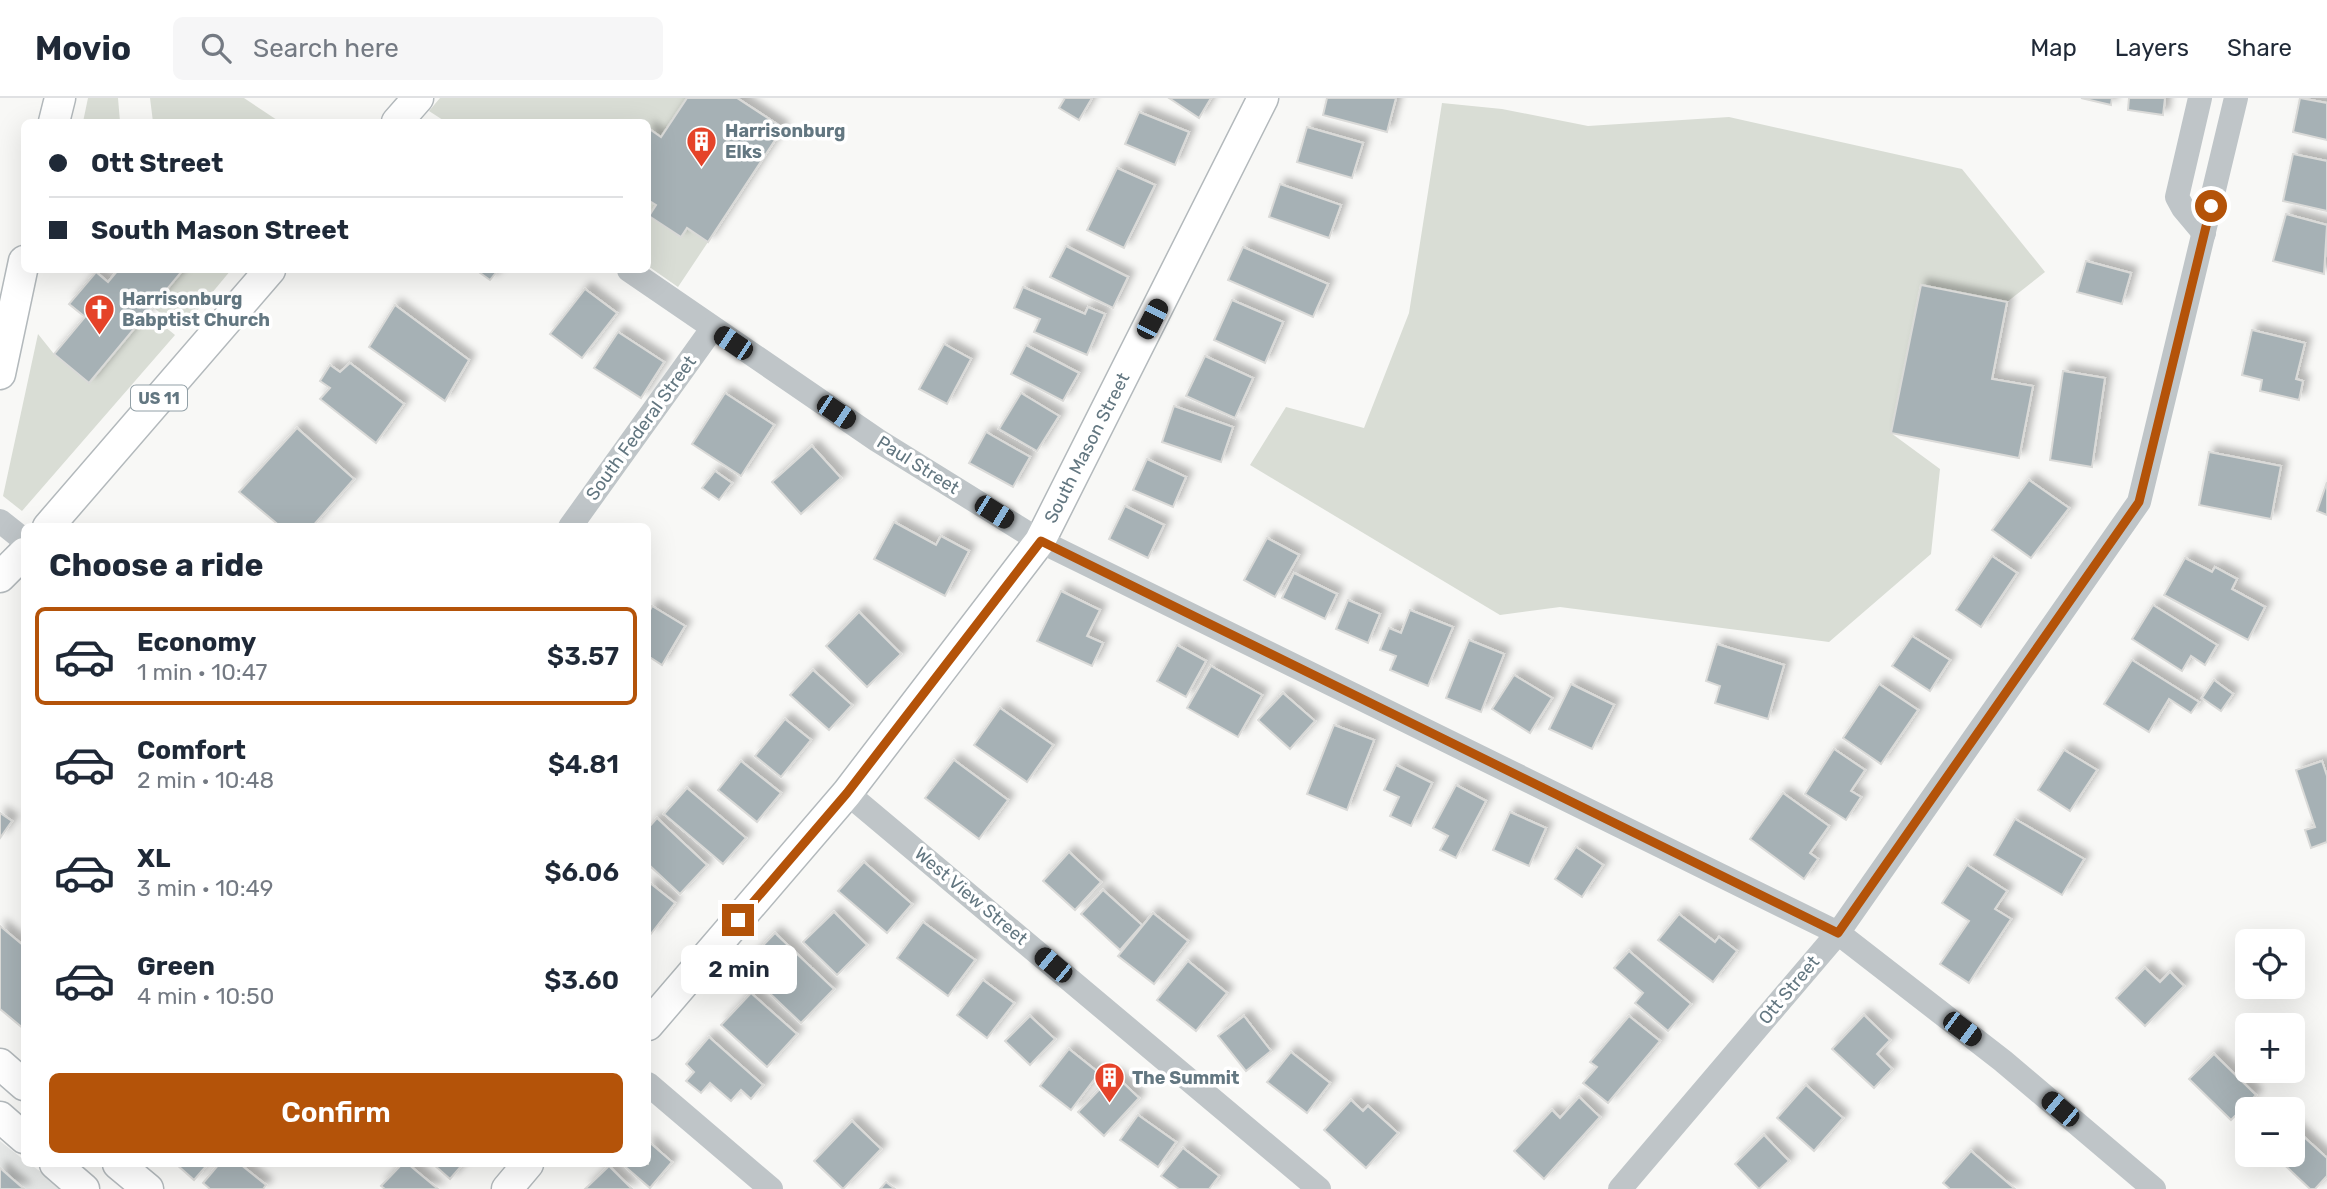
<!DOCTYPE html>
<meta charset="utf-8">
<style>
:root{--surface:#fff;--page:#f6f6f7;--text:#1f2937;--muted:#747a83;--line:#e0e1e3;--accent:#b45309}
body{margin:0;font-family:Rubik,sans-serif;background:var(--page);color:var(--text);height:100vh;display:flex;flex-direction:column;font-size:26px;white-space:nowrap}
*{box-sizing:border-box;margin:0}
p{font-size:23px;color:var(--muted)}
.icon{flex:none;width:38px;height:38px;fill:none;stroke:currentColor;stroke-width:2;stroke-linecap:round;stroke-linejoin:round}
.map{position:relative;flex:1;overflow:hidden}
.side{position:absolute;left:21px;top:425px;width:630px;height:644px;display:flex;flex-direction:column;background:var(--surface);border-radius:10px;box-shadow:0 7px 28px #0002}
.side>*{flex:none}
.guide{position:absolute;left:21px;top:21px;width:630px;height:154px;border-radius:10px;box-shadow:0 7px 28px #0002;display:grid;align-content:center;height:154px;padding:0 28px;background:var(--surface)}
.tools{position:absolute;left:2235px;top:831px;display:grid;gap:14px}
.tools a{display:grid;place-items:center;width:70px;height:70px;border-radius:10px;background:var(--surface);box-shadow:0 7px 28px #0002;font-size:35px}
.end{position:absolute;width:32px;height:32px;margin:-16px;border:9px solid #b45309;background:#fff;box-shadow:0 0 0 4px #fff}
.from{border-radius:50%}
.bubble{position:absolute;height:49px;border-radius:10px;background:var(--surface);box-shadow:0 7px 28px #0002;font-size:23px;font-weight:600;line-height:49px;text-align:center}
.car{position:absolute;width:21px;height:42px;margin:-21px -10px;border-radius:9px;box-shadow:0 0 5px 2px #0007;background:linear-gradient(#222 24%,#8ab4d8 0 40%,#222 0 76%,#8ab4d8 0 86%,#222 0)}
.guide b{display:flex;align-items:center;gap:24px;height:66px;font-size:26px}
.guide b+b{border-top:2px solid var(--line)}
.guide i{width:18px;height:18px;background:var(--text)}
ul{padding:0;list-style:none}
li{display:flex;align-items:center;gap:21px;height:98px;margin:0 14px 10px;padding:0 14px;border:4px solid transparent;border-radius:10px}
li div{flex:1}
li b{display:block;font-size:26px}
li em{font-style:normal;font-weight:600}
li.current{border-color:var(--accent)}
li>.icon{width:63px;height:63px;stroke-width:1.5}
h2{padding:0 28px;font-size:32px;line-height:84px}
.primary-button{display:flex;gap:14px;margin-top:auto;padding:14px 28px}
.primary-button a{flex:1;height:80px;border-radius:10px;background:var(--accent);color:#fff;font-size:28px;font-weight:600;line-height:80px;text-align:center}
header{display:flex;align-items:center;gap:42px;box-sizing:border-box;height:98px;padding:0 35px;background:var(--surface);border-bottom:2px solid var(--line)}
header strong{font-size:33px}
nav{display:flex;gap:38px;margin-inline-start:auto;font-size:24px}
.search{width:490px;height:63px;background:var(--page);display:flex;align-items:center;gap:18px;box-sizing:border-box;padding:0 24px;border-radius:10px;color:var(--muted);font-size:26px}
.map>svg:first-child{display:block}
</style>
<header>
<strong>Movio</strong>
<div class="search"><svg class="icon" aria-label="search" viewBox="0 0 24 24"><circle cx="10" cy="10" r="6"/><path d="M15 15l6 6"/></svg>Search here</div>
<nav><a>Map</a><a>Layers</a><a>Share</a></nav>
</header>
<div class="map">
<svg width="2327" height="1091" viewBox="0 0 2327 1091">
<defs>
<filter id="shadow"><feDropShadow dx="6" dy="-6" stdDeviation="3.5" flood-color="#0004"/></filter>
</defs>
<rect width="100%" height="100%" fill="#f8f8f6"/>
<path fill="#e6e8e7" d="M 0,1043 L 24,1062 L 24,1066 L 30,1066 L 64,1091 L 0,1091 Z"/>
<g fill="#d9ddd5">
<path d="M 88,0 L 118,0 L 120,24 L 83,24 Z"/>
<path d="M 150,0 L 244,0 L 280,24 L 153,24 Z"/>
<path d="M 440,0 L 687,0 L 661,39 L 648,30 L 648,24 L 446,24 L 429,13 Z"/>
<path d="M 1442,5 L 1502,11 L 1588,28 L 1729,19 L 1962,71 L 2045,174 L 2007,204 L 1920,188 L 1891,335 L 1940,371 L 1931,456 L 1829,544 L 1560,509 L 1500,517 L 1250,367 L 1286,309 L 1364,330 L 1409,215 Z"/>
<path d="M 648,102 L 656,107 L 649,119 L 681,139 L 687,130 L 708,144 L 678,189 L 648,168 Z"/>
<path d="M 183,172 L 231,172 L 181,232 L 153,209 Z"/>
<path d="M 148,215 L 175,237 L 22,413 L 3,398 L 38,236 L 54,256 L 89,285 Z"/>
</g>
<g fill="#a6b1b5" stroke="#dadad8" stroke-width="2" filter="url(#shadow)">
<path d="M 687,0 L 737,0 L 783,30 L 708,144 L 687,130 L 681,139 L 649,118 L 656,107 L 648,102 L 648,30 L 661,39 Z"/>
<path d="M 1065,0 L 1092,0 L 1079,22 L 1059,10 Z"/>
<path d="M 1169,0 L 1211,0 L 1199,20 Z"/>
<path d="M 1327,0 L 1396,0 L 1387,34 L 1323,17 Z"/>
<path d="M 2081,0 L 2112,0 L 2111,7 Z"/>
<path d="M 2129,0 L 2165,0 L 2163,17 L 2128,12 Z"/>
<path d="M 2300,0 L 2327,5 L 2327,42 L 2293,34 Z"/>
<path d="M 1139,14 L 1189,34 L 1175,67 L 1125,46 Z"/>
<path d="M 1307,29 L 1363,45 L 1352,80 L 1297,64 Z"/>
<path d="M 2293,56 L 2327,63 L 2327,113 L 2283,103 Z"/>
<path d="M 1117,70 L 1155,87 L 1124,150 L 1087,132 Z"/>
<path d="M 1280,86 L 1341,107 L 1329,140 L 1269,119 Z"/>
<path d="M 2286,116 L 2327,127 L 2324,176 L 2273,163 Z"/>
<path d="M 1066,148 L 1128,179 L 1113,210 L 1050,179 Z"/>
<path d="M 1243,149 L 1328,186 L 1313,219 L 1228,182 Z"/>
<path d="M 2086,163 L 2131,175 L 2122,206 L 2077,194 Z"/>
<path d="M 118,172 L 183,172 L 89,285 L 54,256 L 85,219 L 69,206 L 96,174 L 108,184 Z"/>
<path d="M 476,172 L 498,172 L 490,182 Z"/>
<path d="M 1921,187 L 2007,204 L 1992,281 L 2033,288 L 2019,360 L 1891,335 Z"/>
<path d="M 1023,189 L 1085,216 L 1088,209 L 1105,216 L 1087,257 L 1034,234 L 1040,221 L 1014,210 Z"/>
<path d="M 585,191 L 617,215 L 582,260 L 550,236 Z"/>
<path d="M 1232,202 L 1283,224 L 1265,265 L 1214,242 Z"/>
<path d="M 395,207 L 469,262 L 445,303 L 369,249 Z"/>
<path d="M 2252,232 L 2305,245 L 2296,281 L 2303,283 L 2299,302 L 2260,293 L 2262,282 L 2242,277 Z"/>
<path d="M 618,234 L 664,264 L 641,300 L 594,270 Z"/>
<path d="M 944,246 L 971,261 L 947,306 L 919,291 Z"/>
<path d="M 1026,247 L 1079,275 L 1063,303 L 1011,276 Z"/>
<path d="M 1205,258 L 1253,280 L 1235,320 L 1186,298 Z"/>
<path d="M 350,265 L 404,306 L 376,345 L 320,301 L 330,290 L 320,283 L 330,267 L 340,274 Z"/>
<path d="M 2063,273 L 2105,280 L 2092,369 L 2050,362 Z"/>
<path d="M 725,295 L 774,327 L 741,378 L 692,346 Z"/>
<path d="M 1021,295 L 1059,318 L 1037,353 L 999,331 Z"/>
<path d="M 1174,308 L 1233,329 L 1221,364 L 1162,344 Z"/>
<path d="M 297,330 L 354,381 L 312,429 L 281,429 L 239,394 Z"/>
<path d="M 986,334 L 1030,359 L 1013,389 L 969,365 Z"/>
<path d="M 812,348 L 841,380 L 801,416 L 772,384 Z"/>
<path d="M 2209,354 L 2281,368 L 2271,421 L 2199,407 Z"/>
<path d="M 1147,361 L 1186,379 L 1173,409 L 1133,392 Z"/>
<path d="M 715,373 L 732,385 L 719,402 L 702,390 Z"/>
<path d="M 2029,382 L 2069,410 L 2031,460 L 1992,432 Z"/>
<path d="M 2327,384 L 2327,417 L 2317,413 Z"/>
<path d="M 1125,408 L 1164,427 L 1148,460 L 1109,441 Z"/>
<path d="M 894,424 L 936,447 L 941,438 L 969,453 L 945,498 L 874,461 Z"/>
<path d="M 1267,440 L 1299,457 L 1275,499 L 1244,482 Z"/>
<path d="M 1992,458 L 2017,475 L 1981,529 L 1956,512 Z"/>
<path d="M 2185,460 L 2212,474 L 2215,469 L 2237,481 L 2232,491 L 2265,509 L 2248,542 L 2164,497 Z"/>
<path d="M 1294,475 L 1337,496 L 1325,521 L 1282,500 Z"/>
<path d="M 1061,493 L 1100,512 L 1087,538 L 1103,545 L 1092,568 L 1037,543 Z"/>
<path d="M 1348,502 L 1380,516 L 1368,545 L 1336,531 Z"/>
<path d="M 2153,507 L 2217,547 L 2205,567 L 2191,558 L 2182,573 L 2132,541 Z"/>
<path d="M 652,508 L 685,528 L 662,567 L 648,558 L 648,516 Z"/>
<path d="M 1410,512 L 1453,529 L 1428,588 L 1390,572 L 1396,558 L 1380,552 L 1389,530 L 1401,535 Z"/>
<path d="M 859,514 L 901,556 L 867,589 L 826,548 Z"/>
<path d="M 1912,538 L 1950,562 L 1930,593 L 1892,568 Z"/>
<path d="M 1469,542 L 1504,556 L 1481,614 L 1446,600 Z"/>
<path d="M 1717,546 L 1784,567 L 1768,621 L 1715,605 L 1720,588 L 1706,583 Z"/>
<path d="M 1177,547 L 1206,563 L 1186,599 L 1157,583 Z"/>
<path d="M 2132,562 L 2199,604 L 2191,615 L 2169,601 L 2149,634 L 2104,606 Z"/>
<path d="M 1211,568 L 1262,597 L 1238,639 L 1187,610 Z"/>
<path d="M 813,572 L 852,607 L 829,632 L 790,597 Z"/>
<path d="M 1514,577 L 1552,600 L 1530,635 L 1492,611 Z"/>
<path d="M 2214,582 L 2233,596 L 2221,613 L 2202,600 Z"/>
<path d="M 1571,586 L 1614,607 L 1592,651 L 1549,631 Z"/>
<path d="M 1879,586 L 1918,612 L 1881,666 L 1843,640 Z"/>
<path d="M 1283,595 L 1315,623 L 1290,651 L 1258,622 Z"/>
<path d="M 1000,610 L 1053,647 L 1027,684 L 974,647 Z"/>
<path d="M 785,621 L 811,642 L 781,679 L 755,658 Z"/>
<path d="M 1334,627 L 1374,642 L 1347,712 L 1307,696 Z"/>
<path d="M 1834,651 L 1865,672 L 1851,693 L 1861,699 L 1846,722 L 1805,696 Z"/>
<path d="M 2064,652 L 2097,672 L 2070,713 L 2038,692 Z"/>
<path d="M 954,662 L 1008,702 L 979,741 L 925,700 Z"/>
<path d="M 741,663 L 781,695 L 757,724 L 718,692 Z"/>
<path d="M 2322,663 L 2327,678 L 2327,744 L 2311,750 L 2305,732 L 2315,729 L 2296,672 Z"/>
<path d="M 1396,667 L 1432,685 L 1411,728 L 1390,718 L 1399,699 L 1384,692 Z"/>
<path d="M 1456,687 L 1486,703 L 1456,760 L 1440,752 L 1448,738 L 1433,730 Z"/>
<path d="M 687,690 L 746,740 L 723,766 L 664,716 Z"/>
<path d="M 1783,695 L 1829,728 L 1810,755 L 1818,761 L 1804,781 L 1750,741 Z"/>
<path d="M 1510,714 L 1546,730 L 1529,768 L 1493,752 Z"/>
<path d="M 0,715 L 12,723 L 0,740 Z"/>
<path d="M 657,720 L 707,767 L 680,796 L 648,766 L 648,730 Z"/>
<path d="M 2015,721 L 2084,761 L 2062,797 L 1994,757 Z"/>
<path d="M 1576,749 L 1603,767 L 1582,799 L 1555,781 Z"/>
<path d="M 1069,754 L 1101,784 L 1075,812 L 1043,783 Z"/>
<path d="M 864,764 L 912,806 L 887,835 L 838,793 Z"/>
<path d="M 1967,767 L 2007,793 L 1995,811 L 2011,821 L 1969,885 L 1940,866 L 1969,823 L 1942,805 Z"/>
<path d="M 650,785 L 675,805 L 650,837 L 648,788 Z"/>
<path d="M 1103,792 L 1142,827 L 1120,852 L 1081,816 Z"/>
<path d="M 834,814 L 867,847 L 837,877 L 803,844 Z"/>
<path d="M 1153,815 L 1188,843 L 1154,886 L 1118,858 Z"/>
<path d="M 1679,816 L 1715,844 L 1719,839 L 1737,853 L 1713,884 L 1658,842 Z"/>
<path d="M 923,824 L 975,862 L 948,898 L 897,860 Z"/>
<path d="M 0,828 L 24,848 L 24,931 L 0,911 Z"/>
<path d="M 775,835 L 834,891 L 801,925 L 742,869 Z"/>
<path d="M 1629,853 L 1691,906 L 1668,933 L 1635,905 L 1643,895 L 1614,870 Z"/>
<path d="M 1188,863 L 1227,895 L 1196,933 L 1157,902 Z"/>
<path d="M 2145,870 L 2160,884 L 2170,874 L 2184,888 L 2145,928 L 2116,900 Z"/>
<path d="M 983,882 L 1014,905 L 987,940 L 957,917 Z"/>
<path d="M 751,895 L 797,936 L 767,969 L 721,927 Z"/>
<path d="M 1864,917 L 1890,942 L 1877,956 L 1892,971 L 1874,990 L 1832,951 Z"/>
<path d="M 1030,918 L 1055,941 L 1030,967 L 1005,943 Z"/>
<path d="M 1244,918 L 1271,953 L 1246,973 L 1218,938 Z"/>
<path d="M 1629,918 L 1660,943 L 1608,1005 L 1583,985 L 1597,969 L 1590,964 Z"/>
<path d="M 709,939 L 763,987 L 751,1001 L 741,992 L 731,1003 L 710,985 L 701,995 L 686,983 L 694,974 L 686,966 Z"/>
<path d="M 1069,951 L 1099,975 L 1071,1012 L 1040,988 Z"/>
<path d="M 1291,954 L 1330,985 L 1307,1015 L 1267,984 Z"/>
<path d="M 2214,956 L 2256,997 L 2231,1022 L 2189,981 Z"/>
<path d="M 1114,976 L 1139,1000 L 1104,1038 L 1078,1014 Z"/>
<path d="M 1806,987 L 1843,1020 L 1814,1053 L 1777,1020 Z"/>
<path d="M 1579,999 L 1600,1019 L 1544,1081 L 1514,1053 L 1552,1012 L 1560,1020 Z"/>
<path d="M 1351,1002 L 1363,1013 L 1368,1008 L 1398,1035 L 1366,1070 L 1324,1032 Z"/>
<path d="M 1138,1017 L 1176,1044 L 1158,1069 L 1120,1042 Z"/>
<path d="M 852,1023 L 881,1051 L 843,1091 L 814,1063 Z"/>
<path d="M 2292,1028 L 2327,1060 L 2327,1078 L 2315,1091 L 2310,1091 L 2274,1057 L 2292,1057 Z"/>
<path d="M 1764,1037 L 1789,1063 L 1759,1091 L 1735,1066 Z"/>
<path d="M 648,1043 L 672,1064 L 650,1090 L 622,1066 L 648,1066 Z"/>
<path d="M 1183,1050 L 1219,1078 L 1209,1091 L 1179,1091 L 1161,1078 Z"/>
<path d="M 1971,1053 L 2015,1091 L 1950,1091 L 1943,1085 Z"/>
<path d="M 176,1066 L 208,1066 L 194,1082 Z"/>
<path d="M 219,1066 L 240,1066 L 266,1087 L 263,1091 L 210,1091 L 203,1085 Z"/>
<path d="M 402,1066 L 408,1066 L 438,1091 L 385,1091 L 381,1088 Z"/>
<path d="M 433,1066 L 463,1066 L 450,1081 Z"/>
<path d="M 609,1068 L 632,1091 L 585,1091 Z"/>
<path d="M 0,1070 L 24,1091 L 0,1091 Z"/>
<path d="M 886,1084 L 895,1091 L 880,1091 Z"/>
</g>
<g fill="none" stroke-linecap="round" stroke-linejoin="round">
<defs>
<g id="major">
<path d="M 54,24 L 60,0"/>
<path d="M 397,24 L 418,0"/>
<path d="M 0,276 L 24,163"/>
<path d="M 48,429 L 270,172"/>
<path d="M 0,479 L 24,455"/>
<path d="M 648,927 L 847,695 L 1040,443 L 1263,0"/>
<path d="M 0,966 L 24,987"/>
<path d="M 0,1019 L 24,1040"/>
<path d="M 55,1066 L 84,1091"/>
<path d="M 118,1066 L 148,1091"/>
<path d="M 507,1091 L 528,1066"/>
</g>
</defs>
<use href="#major" stroke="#b3b9bc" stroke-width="33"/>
<g stroke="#bfc5c8" stroke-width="24">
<path d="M 2200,0 L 2177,99 L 2183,110 L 2204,135"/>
<path d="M 629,172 L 877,342 L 1040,443 L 1838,835 L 2003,963 L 2154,1091"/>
<path d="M 0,423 L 24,442"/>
<path d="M 570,429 L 712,231"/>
<path d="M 847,695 L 1319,1091"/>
<path d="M 648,986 L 771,1091"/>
<path d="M 1620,1091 L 1838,835 L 2139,404 L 2236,0"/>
</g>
<use href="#major" stroke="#fff" stroke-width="30"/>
</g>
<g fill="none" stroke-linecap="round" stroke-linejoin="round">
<path stroke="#b45309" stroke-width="9" d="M 738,822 L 847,695 L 1041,443 L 1838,835 L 2139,404 L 2211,108"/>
</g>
<defs>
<symbol id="building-pin" viewBox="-11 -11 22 30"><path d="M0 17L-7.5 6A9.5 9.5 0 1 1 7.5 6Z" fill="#e54329" stroke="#fff"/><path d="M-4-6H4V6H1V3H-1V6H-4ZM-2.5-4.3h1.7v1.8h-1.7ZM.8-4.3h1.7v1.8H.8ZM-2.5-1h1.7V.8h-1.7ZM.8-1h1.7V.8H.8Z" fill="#fff"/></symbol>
<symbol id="church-pin" viewBox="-11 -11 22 30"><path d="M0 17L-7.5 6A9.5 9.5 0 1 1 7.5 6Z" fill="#e54329" stroke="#fff"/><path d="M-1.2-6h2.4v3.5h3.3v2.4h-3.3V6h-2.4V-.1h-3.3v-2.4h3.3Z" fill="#fff"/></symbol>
</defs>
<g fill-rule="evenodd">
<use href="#building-pin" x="684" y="26" width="35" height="47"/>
<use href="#church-pin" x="82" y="194" width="35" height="47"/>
<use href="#building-pin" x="1092" y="962" width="35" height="47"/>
</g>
<g text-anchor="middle" stroke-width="7" stroke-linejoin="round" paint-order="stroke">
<rect fill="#fff" stroke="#92a0a7" stroke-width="2" x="131" y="287.5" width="56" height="25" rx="5"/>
<g font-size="16" font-weight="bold" fill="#637781">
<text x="159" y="306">US 11</text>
</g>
<g font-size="18" font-weight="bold" fill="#637781" stroke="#fff" text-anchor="start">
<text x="725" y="39">Harrisonburg<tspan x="725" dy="21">Elks</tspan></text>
<text x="122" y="207">Harrisonburg<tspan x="122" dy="21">Babptist Church</tspan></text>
<text x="1132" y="986">The Summit</text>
</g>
<g font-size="18" fill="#637781" stroke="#fff">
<text transform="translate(641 330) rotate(-54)" y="6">South Federal Street</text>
<text transform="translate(1087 350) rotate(-63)" y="6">South Mason Street</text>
<text transform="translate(918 367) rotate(32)" y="6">Paul Street</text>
<text transform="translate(971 798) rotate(40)" y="6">West View Street</text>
<text transform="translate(1789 892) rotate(-50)" y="6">Ott Street</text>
</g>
</g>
</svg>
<div class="tools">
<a><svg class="icon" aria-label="locate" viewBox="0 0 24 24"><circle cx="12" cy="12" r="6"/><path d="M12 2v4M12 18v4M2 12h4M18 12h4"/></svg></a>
<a>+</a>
<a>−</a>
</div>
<i class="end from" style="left:2211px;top:108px"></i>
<i class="end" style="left:738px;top:822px"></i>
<div class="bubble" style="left:681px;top:847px;width:116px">2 min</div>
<i class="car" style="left:1152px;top:221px;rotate:27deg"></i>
<i class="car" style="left:733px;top:245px;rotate:304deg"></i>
<i class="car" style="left:836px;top:314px;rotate:124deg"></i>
<i class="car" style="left:994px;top:414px;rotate:122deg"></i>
<i class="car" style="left:1053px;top:867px;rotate:310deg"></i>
<i class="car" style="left:1962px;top:931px;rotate:127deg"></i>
<i class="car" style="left:2060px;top:1011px;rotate:310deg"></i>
<div class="guide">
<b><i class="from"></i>Ott Street</b>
<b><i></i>South Mason Street</b>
</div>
<section class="side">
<h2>Choose a ride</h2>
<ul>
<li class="current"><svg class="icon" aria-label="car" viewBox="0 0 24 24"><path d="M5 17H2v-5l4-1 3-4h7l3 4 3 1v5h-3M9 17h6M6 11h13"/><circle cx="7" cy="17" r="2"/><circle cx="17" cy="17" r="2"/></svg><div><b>Economy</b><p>1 min · 10:47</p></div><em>$3.57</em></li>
<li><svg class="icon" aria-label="car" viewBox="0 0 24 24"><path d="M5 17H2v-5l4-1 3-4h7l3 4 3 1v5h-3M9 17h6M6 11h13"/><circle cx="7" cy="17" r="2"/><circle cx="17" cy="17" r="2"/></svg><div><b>Comfort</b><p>2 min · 10:48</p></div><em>$4.81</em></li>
<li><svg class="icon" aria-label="car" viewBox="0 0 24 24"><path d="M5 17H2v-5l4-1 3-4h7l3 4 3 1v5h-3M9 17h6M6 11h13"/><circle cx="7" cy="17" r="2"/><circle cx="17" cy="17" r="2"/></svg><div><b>XL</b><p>3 min · 10:49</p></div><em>$6.06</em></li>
<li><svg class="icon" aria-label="car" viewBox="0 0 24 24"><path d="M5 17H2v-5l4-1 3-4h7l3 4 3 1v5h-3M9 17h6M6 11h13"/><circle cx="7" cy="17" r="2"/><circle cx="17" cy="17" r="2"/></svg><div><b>Green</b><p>4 min · 10:50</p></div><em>$3.60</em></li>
</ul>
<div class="primary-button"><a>Confirm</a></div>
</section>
</div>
